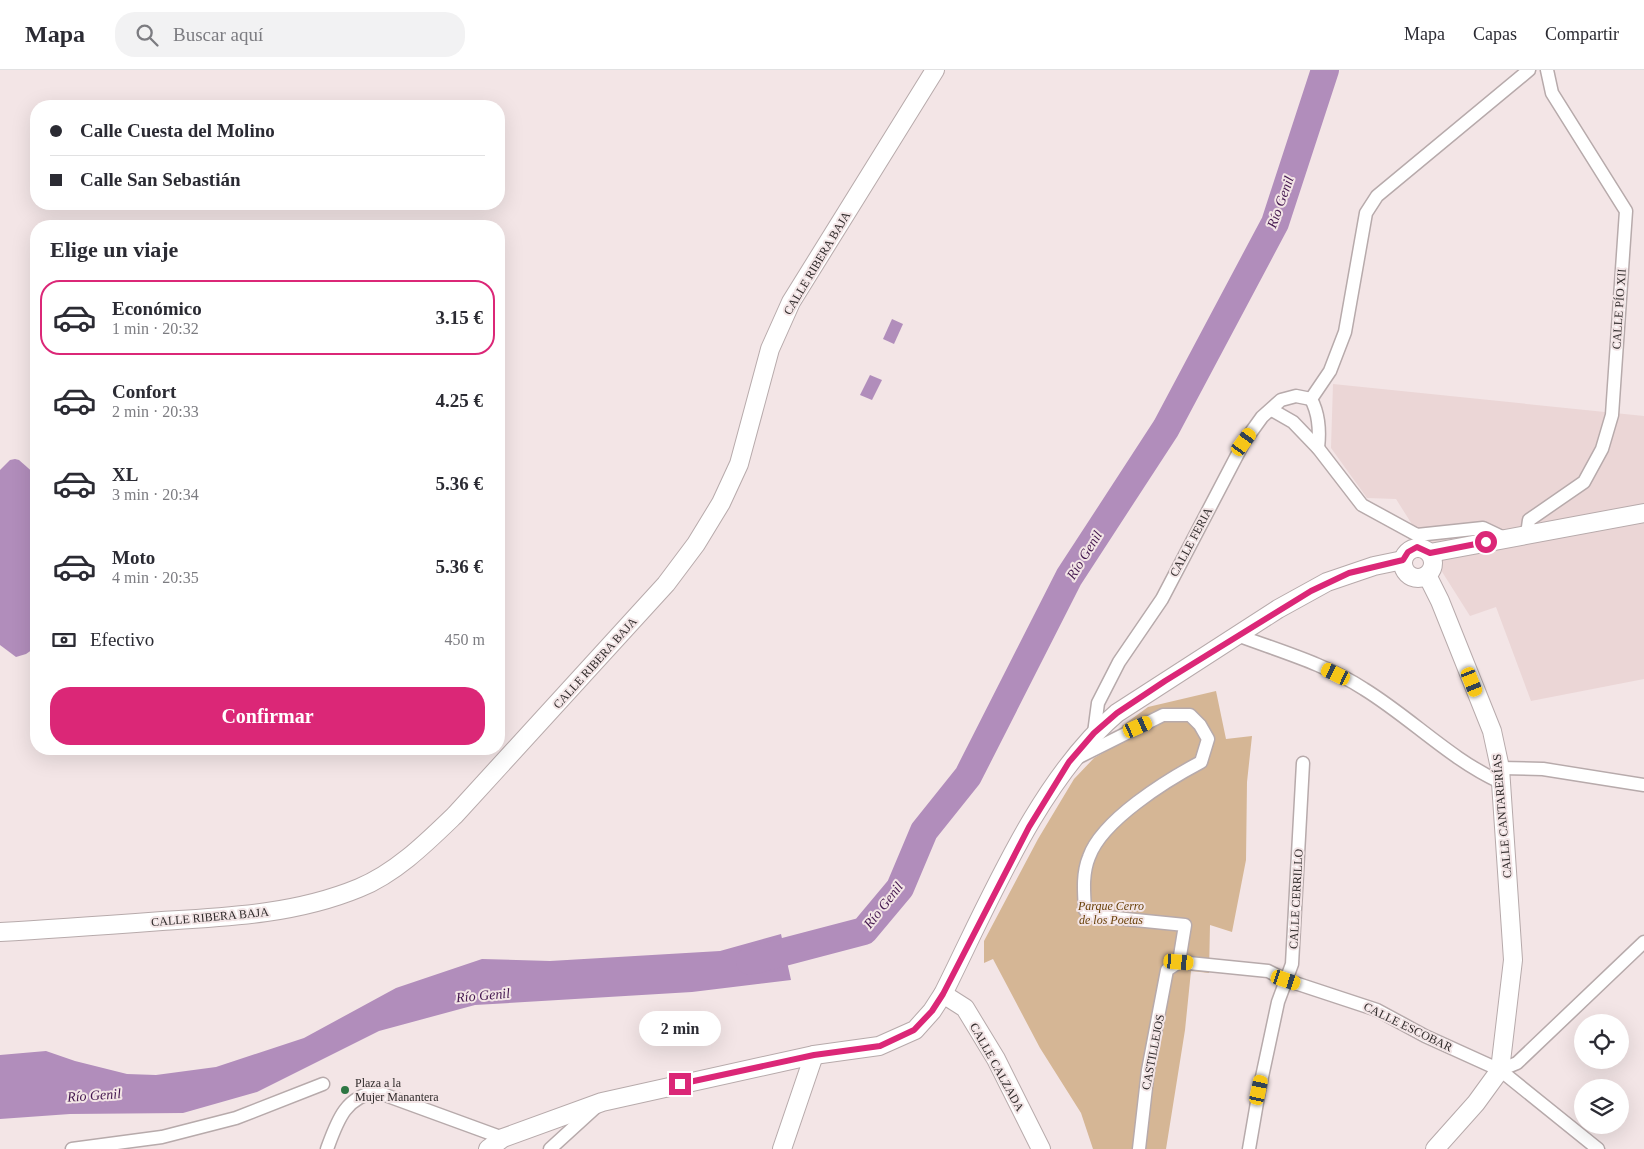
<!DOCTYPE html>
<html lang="es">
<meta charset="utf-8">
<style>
:root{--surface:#fff;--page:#f2f2f3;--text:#2b2b33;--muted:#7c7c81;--line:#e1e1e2;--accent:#db2777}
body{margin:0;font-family:"Times New Roman",serif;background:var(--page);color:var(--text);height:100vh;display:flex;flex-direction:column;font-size:19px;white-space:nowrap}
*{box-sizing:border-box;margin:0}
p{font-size:16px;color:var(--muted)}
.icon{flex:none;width:28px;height:28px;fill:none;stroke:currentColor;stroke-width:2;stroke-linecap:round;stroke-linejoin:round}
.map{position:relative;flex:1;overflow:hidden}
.drawer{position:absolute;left:30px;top:150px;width:475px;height:535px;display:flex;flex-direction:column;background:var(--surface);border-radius:20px;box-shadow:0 5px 20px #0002}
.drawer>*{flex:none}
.banner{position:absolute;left:30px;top:30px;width:475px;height:110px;border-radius:20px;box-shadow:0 5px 20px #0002;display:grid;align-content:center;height:110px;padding:0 20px;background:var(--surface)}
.buttons{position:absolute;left:1574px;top:944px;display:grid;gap:10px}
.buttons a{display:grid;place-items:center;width:55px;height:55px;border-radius:50%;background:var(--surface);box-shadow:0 5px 20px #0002;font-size:25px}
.end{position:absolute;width:22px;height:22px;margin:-11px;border:6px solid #db2777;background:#fff;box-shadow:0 0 0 2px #fff}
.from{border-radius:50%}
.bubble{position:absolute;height:35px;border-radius:18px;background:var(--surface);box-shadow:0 5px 20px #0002;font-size:16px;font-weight:700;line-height:35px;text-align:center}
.car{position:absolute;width:15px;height:30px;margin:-15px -8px;border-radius:6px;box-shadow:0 0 4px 1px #0007;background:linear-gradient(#f5c518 24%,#345 0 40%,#f5c518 0 76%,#345 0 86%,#f5c518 0)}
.banner b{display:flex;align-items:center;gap:18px;height:48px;font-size:19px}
.banner b+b{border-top:1px solid var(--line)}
.banner i{width:12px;height:12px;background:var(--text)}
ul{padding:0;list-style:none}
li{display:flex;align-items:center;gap:15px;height:75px;margin:0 10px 8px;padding:0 10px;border:2px solid transparent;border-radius:20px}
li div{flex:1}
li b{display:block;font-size:19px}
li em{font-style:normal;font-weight:700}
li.active{border-color:var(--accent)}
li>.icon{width:45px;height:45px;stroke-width:1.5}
h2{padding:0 20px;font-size:22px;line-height:60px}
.pay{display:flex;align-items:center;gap:12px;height:55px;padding:0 20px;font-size:19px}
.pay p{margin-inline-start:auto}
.button{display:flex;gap:10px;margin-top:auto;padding:10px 20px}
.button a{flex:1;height:58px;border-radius:20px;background:var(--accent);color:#fff;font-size:20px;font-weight:700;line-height:58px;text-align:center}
header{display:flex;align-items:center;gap:30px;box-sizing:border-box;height:70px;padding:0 25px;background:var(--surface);border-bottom:1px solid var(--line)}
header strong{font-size:24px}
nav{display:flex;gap:28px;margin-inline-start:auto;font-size:18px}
.search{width:350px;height:45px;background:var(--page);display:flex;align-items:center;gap:12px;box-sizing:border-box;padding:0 18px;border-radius:20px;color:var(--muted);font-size:19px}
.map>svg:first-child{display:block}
</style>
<header>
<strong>Mapa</strong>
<div class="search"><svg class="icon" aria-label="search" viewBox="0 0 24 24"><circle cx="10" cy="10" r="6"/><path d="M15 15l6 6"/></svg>Buscar aquí</div>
<nav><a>Mapa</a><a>Capas</a><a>Compartir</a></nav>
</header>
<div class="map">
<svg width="1644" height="1079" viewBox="0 0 1644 1079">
<rect width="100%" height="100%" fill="#f3e5e6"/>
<path fill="#ebd6d6" d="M 1333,314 L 1644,346 L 1644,609 L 1531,631 L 1496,537 L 1470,546 L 1396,429 L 1367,428 L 1331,378 Z"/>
<path fill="#d5b695" d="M 1216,621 L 1226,669 L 1252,666 L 1247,712 L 1246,790 L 1232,862 L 1210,855 L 1209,903 L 1191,901 L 1185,960 L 1166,1079 L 1093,1079 L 1081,1043 L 1040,978 L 993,889 L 984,893 L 984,871 L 1038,769 L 1074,709 L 1094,688 L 1128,669 L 1122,656 L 1148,637 Z"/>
<g fill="#b18dbb">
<path d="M 892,249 L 903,254 L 894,274 L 883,269 Z"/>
<path d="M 870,305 L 882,310 L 872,330 L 860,325 Z"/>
<path d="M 15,389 L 19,390 L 36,405 L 36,577 L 26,584 L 16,587 L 0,575 L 0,400 L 10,390 Z"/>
<path d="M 781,864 L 791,910 L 692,922 L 475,935 L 379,961 L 257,1022 L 183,1043 L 70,1044 L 0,1049 L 0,985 L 46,981 L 75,991 L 127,1004 L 156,1005 L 216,997 L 304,968 L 396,918 L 482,889 L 550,891 L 720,881 Z"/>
</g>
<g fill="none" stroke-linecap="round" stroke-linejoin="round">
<path stroke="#b18dbb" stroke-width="28" d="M 750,891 L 864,861 L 900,818 L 924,761 L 968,706 L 1069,507 L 1166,358 L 1275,153 L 1325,0"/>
<defs>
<g id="street">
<path d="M 1311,329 L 1330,301 L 1345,262 L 1366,143 L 1377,126 L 1529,0"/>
<path d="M 1311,329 C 1319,344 1320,361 1318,378"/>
<path d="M 1272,340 L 1293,352 L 1318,378 L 1362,435 L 1417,465 L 1483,458 L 1504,468"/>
<path d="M 1527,464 L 1529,450 L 1584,412 L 1602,379 L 1612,345 L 1626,141 L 1552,23 L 1547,0"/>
<path d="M 1237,565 C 1279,581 1326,594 1364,619 C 1411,648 1450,689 1500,712"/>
<path d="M 1094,663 L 1098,633 L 1119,592 L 1162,529 L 1244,372 L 1262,347 L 1281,330 L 1296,326 L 1311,329"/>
<path d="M 1077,688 L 1163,645 L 1190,645 L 1200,655 L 1208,669 L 1201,692 C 1167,710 1102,750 1089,787 C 1082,804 1084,823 1085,840 L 1096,846 L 1185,855 L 1179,892"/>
<path d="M 1500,698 L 1543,699 L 1644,715"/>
<path d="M 1179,892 L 1268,901 L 1286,910 L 1377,940 L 1425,966 L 1500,1000 L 1598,1079"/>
<path d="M 1500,1000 L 1517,993 L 1644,872"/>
<path d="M 72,1079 L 162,1067 L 236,1048 L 323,1014"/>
<path d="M 327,1079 C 337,1052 345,1026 377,1022 L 503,1068"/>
<path d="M 550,1079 L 596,1037"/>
<path d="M 1139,1079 L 1148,1000 L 1167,900 L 1179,892"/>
<path d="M 1249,1079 L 1259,1021 L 1278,932 L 1292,894 L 1303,693"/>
</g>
<g id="secondary">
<circle cx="1418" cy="493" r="15"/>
<path d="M 1430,483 L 1644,443"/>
<path d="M 1427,505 L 1440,531 L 1492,661 L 1500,698 L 1513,890 L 1500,1000 L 1476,1033 L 1435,1079"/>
<path d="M 0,862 C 54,859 108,855 162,851 C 229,847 296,844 359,818 C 396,803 427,772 455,745 L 666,514 L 696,474 L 721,433 L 739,394 L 770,279 L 791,232 L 935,0"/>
<path d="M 943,924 L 965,938 L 996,989 L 1041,1079"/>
<path d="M 488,1079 L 503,1068 L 602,1032 L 814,985 L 879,976 L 915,960 L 932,941 L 943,924 C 989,832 1039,709 1117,643 L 1278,539 L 1327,512 L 1374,496 L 1403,490"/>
<path d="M 782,1079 L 814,985"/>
</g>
</defs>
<use href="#street" stroke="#b7aaab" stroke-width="15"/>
<use href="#secondary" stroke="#b7aaab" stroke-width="20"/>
<use href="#street" stroke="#fff" stroke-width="12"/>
<use href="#secondary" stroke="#fff" stroke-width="18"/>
</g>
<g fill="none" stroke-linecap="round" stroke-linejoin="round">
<path stroke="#db2777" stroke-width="6" d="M 680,1014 L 814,985 L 880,976 L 914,960 L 932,941 L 943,924 L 1029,757 L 1069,692 L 1094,663 L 1117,643 L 1165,611 L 1311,521 L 1349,503 L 1403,490 L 1408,482 L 1417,477 L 1430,483 L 1486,472"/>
</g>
<circle fill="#2d7643" stroke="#f3e5e6" stroke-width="2" cx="345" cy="1020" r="5"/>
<g text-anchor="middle" stroke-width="4" stroke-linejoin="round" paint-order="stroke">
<g font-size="12" fill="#302b2b" stroke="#f3e5e6">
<text transform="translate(817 193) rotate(-59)" y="4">CALLE RIBERA BAJA</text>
<text transform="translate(1619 239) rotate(-86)" y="4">CALLE PÍO XII</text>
<text transform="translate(1191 472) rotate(-62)" y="4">CALLE FERIA</text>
<text transform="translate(595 593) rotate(-48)" y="4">CALLE RIBERA BAJA</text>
<text transform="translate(1502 746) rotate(-95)" y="4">CALLE CANTARERÍAS</text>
<text transform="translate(1296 829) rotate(-87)" y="4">CALLE CERRILLO</text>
<text transform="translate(210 847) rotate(-5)" y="4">CALLE RIBERA BAJA</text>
<text transform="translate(1408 957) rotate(26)" y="4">CALLE ESCOBAR</text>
<text transform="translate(1153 982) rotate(-79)" y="4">CASTILLEJOS</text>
<text transform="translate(997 997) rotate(61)" y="4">CALLE CALZADA</text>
</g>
<g font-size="12" font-style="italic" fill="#694109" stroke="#f3e5e6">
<text x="1111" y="840">Parque Cerro<tspan x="1111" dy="14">de los Poetas</tspan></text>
</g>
<g font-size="12" fill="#302b2b" stroke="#f3e5e6" text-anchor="start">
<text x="355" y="1017">Plaza a la<tspan x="355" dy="14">Mujer Manantera</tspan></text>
</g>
<g font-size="14" font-style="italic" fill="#43164e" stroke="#f3e5e6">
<text transform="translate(1280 132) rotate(-70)" y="5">Río Genil</text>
<text transform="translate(1084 485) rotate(-58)" y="5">Río Genil</text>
<text transform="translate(883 835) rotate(-52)" y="5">Río Genil</text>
<text transform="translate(483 925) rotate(-5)" y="5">Río Genil</text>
<text transform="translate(94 1025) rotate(-4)" y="5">Río Genil</text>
</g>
</g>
</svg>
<div class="buttons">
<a><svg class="icon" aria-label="locate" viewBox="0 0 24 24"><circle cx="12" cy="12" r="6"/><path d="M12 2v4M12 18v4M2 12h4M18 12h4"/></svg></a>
<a><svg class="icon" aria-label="layers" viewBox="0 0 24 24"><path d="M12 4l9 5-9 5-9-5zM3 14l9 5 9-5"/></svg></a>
</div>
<i class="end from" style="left:1486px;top:472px"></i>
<i class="end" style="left:680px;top:1014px"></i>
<div class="bubble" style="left:639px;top:941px;width:82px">2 min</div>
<i class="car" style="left:1244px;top:372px;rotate:36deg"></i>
<i class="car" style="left:1336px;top:604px;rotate:296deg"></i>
<i class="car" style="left:1472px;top:612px;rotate:158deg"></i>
<i class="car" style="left:1138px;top:657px;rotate:66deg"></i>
<i class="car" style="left:1179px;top:892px;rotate:95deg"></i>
<i class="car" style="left:1286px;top:910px;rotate:108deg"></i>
<i class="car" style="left:1259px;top:1020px;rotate:12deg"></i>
<div class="banner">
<b><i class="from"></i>Calle Cuesta del Molino</b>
<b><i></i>Calle San Sebastián</b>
</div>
<section class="drawer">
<h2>Elige un viaje</h2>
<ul>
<li class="active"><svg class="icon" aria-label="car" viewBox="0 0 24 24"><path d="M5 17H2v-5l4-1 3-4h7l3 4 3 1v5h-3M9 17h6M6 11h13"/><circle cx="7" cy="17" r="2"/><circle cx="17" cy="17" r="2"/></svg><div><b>Económico</b><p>1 min · 20:32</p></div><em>3.15 €</em></li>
<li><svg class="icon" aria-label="car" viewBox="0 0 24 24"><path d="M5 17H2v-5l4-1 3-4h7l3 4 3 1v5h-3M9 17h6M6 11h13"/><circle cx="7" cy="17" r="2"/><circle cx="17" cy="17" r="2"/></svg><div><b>Confort</b><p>2 min · 20:33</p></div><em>4.25 €</em></li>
<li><svg class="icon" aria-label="car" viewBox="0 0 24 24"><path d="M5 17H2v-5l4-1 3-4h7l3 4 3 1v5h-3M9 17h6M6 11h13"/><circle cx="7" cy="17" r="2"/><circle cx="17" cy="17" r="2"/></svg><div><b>XL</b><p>3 min · 20:34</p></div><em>5.36 €</em></li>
<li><svg class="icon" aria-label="car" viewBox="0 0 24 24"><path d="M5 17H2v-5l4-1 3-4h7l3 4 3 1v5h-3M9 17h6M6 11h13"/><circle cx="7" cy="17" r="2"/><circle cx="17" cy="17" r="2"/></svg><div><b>Moto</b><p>4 min · 20:35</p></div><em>5.36 €</em></li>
</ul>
<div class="pay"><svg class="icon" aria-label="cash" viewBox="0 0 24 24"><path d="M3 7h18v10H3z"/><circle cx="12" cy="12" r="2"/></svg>Efectivo<p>450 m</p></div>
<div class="button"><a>Confirmar</a></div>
</section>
</div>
